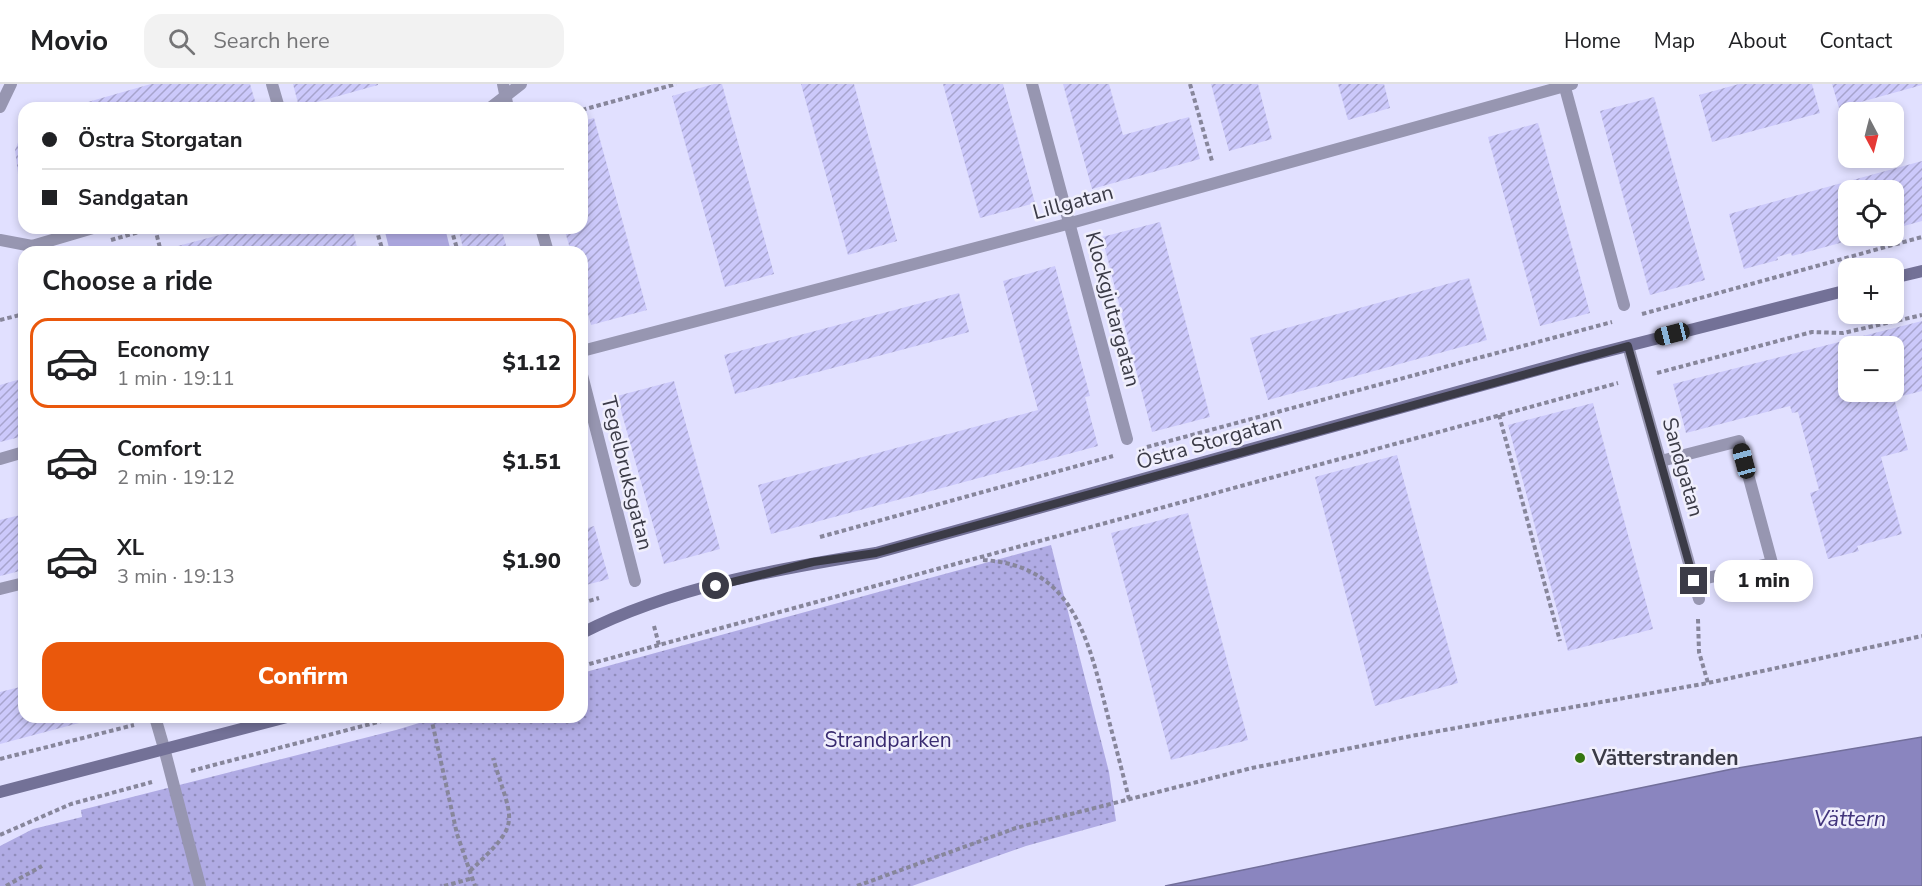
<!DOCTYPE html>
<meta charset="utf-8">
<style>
:root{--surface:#fff;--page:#f2f2f2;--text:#202124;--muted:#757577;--line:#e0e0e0;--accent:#ea580c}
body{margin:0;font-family:"Nunito Sans",sans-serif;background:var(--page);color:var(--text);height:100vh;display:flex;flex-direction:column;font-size:22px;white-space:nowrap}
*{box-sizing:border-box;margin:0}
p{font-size:20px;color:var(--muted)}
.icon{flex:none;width:33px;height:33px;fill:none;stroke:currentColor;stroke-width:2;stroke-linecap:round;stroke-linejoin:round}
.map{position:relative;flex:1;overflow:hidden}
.drawer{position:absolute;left:18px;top:162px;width:570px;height:477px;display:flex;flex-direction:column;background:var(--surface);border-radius:18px;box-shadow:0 3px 9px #0003}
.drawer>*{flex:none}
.banner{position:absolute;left:18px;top:18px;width:570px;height:132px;border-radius:18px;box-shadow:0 3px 9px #0003;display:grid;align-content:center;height:132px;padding:0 24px;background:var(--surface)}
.needle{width:39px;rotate:173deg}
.buttons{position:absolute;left:1838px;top:18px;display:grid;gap:12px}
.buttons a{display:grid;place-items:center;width:66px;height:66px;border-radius:12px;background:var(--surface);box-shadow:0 3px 9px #0003;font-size:30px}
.end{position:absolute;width:27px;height:27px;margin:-14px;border:8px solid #3b3b47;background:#fff;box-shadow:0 0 0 3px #fff}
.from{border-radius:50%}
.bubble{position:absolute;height:42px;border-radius:18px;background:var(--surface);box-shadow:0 3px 9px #0003;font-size:20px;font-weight:800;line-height:42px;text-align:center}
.car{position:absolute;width:18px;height:36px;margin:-18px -9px;border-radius:8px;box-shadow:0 0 4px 2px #0007;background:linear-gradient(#222 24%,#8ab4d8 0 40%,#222 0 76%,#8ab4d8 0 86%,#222 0)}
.banner b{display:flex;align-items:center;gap:21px;height:57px;font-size:22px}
.banner b+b{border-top:2px solid var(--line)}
.banner i{width:15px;height:15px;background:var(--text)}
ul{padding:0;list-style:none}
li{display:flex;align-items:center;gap:18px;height:90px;margin:0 12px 9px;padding:0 12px;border:3px solid transparent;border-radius:18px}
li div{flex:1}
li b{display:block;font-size:22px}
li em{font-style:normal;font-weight:800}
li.selected{border-color:var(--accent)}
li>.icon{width:54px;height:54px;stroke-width:1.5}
h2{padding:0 24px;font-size:27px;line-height:72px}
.action{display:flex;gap:12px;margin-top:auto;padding:12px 24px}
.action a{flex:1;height:69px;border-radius:18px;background:var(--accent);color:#fff;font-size:24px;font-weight:800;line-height:69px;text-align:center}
header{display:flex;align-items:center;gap:36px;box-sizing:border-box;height:84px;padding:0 30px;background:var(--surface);border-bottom:2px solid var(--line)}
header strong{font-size:28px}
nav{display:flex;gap:33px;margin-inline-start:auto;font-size:21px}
.search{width:420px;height:54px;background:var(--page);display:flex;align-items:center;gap:15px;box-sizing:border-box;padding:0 21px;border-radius:18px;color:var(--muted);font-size:22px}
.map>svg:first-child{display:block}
</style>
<header>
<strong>Movio</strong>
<div class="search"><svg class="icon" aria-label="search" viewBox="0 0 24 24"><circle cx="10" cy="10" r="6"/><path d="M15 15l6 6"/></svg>Search here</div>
<nav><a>Home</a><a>Map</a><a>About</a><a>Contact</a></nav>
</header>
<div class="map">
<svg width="1922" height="802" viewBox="0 0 1922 802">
<defs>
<pattern id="park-dots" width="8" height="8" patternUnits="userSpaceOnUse" patternTransform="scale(1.5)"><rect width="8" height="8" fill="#b0abe4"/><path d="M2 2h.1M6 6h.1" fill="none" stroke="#908cbb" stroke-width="1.8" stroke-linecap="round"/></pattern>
<pattern id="building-hatch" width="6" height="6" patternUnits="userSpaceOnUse" patternTransform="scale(1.5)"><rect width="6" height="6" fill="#ccc9fb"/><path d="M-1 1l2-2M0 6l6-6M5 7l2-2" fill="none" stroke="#a7a4cd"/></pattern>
</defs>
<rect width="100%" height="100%" fill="#e1e0ff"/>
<path fill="#b0abe4" d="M 384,144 L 445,144 L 451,168 L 390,168 Z"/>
<path fill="url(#park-dots)" d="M 1051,461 L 1109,688 L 1116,737 L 1026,762 L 912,802 L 0,802 L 0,762 L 33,745 L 82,733 L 81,726 L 396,646 L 439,633 L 582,633 L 582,589 Z"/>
<path fill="#8a85bf" stroke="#726f9b" stroke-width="1.5" d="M 1922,653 L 1922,802 L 1165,802 L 1732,685 Z"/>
<g fill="url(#building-hatch)" fill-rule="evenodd">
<path d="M 151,0 L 250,0 L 257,24 L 67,24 Z"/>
<path d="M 293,0 L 378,0 L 378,1 L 299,23 Z"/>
<path d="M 714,0 L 722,0 L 774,190 L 725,203 L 672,12 Z"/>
<path d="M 801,0 L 854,0 L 897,157 L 848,171 Z"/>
<path d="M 943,0 L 1003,0 L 1035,119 L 980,134 Z"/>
<path d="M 1063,0 L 1109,0 L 1123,51 L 1189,33 L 1200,75 L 1092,105 Z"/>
<path d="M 1211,0 L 1258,0 L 1272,55 L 1229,67 Z"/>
<path d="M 1338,0 L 1384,0 L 1390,24 L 1348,36 Z"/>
<path d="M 1739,0 L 1812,0 L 1820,29 L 1712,58 L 1699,11 Z"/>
<path d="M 1832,0 L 1922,0 L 1922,1 L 1839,24 Z"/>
<path d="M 1654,13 L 1705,196 L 1650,211 L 1600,27 Z"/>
<path d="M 594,34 L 647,226 L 591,241 L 582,208 L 582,168 L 571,168 L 564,144 L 582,144 L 582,37 Z"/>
<path d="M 1538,39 L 1590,229 L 1540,242 L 1488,53 Z"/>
<path d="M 24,43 L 24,91 L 18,90 L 15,66 Z"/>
<path d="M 1922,77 L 1922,137 L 1893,145 L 1893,106 L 1848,106 L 1848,152 L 1862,153 L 1792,172 L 1791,169 L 1777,173 L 1778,176 L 1744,185 L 1729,130 Z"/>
<path d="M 1160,138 L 1210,333 L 1152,348 L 1102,153 Z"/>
<path d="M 246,144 L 352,144 L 357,163 L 339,168 L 176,168 L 174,163 Z"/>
<path d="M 458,144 L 501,144 L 508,168 L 464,168 Z"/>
<path d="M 1055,182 L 1090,312 L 1085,313 L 1098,362 L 771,450 L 758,401 L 1038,326 L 1003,197 Z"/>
<path d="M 1469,194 L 1487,256 L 1268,316 L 1250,254 Z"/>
<path d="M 959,209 L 969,248 L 735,310 L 724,271 Z"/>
<path d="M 1922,237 L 1922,307 L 1894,314 L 1908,366 L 1881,373 L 1902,450 L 1857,462 L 1859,467 L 1828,475 L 1810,409 L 1819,406 L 1798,328 L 1792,329 L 1790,322 L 1686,349 L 1673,300 ZM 1848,262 L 1893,262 L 1893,308 L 1848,308 Z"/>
<path d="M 24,294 L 24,352 L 0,358 L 0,301 Z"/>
<path d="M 674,297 L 720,465 L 664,480 L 617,312 Z"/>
<path d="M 1593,319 L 1653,545 L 1568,567 L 1508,341 Z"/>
<path d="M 1397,371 L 1458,599 L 1375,622 L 1315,393 Z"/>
<path d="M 1188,429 L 1248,656 L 1171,676 L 1111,449 Z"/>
<path d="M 24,430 L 24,486 L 0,492 L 0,436 Z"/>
<path d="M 594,442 L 609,495 L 582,502 L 582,446 Z"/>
<path d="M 24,602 L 24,633 L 98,634 L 0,660 L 0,608 Z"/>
</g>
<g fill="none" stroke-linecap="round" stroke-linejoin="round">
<g stroke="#87869b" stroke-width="4" stroke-dasharray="4.5 3" stroke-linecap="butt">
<path d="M 1190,0 L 1212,77"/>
<path d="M 582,26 L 676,0"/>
<path d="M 155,144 L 161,168"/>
<path d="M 376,144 L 383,168"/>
<path d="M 451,144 L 458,168"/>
<path d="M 111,156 L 153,144"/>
<path d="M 1642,230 L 1922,153"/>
<path d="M 0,236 L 24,230"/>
<path d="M 1657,289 L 1812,248 L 1843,249 L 1922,231"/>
<path d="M 1499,331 L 1560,557"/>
<path d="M 1147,363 L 1612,238"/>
<path d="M 820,453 L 1113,372"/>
<path d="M 983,476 C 1068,481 1086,546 1104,617 C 1112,649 1121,682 1129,715"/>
<path d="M 582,519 L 599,514"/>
<path d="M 1698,535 L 1699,568 L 1708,599"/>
<path d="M 654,542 L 659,561"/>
<path d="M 582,582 L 1618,299"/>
<path d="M 431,633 L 457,750 L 475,802"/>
<path d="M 0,675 L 134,641"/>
<path d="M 191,687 L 397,633"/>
<path d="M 0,751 L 71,720 L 152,698"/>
<path d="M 470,787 C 523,737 513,741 493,674"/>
<path d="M 6,802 L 42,782"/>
<path d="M 444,802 L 473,794"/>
<path d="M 857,802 L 1016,744 L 1252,684 L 1411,652 L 1708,599 L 1922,552"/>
</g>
<g stroke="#9796b1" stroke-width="12">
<path d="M 272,0 L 279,24"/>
<path d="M 0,23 L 11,0"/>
<path d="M 0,375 L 24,368"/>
<path d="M 1661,377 L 1739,357 L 1772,479 L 1694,497"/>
<path d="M 0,505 L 24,499"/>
<path d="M 164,664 L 200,802"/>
</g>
<g stroke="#9796b1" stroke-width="12">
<path d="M 503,0 L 508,24"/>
<path d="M 1032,0 L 1127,355"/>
<path d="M 1564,0 L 1624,221"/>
<path d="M 490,24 L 521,0"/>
<path d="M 541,144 L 548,168"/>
<path d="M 0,156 L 32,162 L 93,144"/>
<path d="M 1628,262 L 1699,515"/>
<path d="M 582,267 L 1071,139 L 1572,0"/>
<path d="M 582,291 L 635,497"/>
<path d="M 155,633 L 164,664"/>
</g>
<g stroke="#737197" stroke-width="12">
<path d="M 1893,194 L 1922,187"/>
<path d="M 582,549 C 672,503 777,485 876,469 L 1580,274 L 1848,206"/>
<path d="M 0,708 L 287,633"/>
</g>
</g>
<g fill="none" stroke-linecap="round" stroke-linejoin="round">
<path stroke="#3b3b47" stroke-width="8" d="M 716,502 L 813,478 L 876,469 L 1628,262 L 1694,497"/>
</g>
<circle fill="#347511" stroke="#f0effc" stroke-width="2" cx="1580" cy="674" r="6"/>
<g text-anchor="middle" stroke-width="5" stroke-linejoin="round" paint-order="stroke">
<g font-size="21" fill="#3b3b47" stroke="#f0effc">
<text transform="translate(1073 118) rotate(-15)" y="7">Lillgatan</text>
<text transform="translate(1113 225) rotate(75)" y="7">Klockgjutargatan</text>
<text transform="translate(1209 358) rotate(-16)" y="7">Östra Storgatan</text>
<text transform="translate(1683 383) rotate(74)" y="7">Sandgatan</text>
<text transform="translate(627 389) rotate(76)" y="7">Tegelbruksgatan</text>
</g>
<g font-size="21" fill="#382a70" stroke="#f0effc">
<text x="888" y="663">Strandparken</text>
</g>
<g font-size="21" font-weight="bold" fill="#3b3b47" stroke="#f0effc" text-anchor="start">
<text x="1592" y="681">Vätterstranden</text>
</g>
<g font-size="22" font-style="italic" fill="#42357c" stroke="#f0effc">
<text x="1850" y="742">Vättern</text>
</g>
</g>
</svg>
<div class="buttons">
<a><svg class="needle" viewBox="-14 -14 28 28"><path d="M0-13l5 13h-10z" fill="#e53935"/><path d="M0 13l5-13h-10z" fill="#757577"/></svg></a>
<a><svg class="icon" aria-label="locate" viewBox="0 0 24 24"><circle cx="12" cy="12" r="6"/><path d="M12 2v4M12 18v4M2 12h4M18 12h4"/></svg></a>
<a>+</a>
<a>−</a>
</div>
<i class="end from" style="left:716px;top:502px"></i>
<i class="end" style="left:1694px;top:497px"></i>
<div class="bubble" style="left:1714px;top:476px;width:99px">1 min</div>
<i class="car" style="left:1672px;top:250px;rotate:256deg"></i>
<i class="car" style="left:1744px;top:377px;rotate:345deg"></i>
<div class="banner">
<b><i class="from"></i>Östra Storgatan</b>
<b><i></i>Sandgatan</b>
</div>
<section class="drawer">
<h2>Choose a ride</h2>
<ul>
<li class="selected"><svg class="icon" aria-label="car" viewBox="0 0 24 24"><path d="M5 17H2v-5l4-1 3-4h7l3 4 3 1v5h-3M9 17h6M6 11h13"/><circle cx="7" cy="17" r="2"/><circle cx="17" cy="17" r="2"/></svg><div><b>Economy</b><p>1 min · 19:11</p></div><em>$1.12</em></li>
<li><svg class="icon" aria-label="car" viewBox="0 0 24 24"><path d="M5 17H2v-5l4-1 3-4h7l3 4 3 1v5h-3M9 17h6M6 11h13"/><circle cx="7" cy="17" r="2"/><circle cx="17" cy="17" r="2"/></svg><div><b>Comfort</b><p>2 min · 19:12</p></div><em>$1.51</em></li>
<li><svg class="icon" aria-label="car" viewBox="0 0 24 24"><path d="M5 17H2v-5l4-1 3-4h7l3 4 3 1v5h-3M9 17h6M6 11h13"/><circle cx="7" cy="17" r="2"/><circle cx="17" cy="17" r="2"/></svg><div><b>XL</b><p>3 min · 19:13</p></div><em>$1.90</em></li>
</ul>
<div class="action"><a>Confirm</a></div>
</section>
</div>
